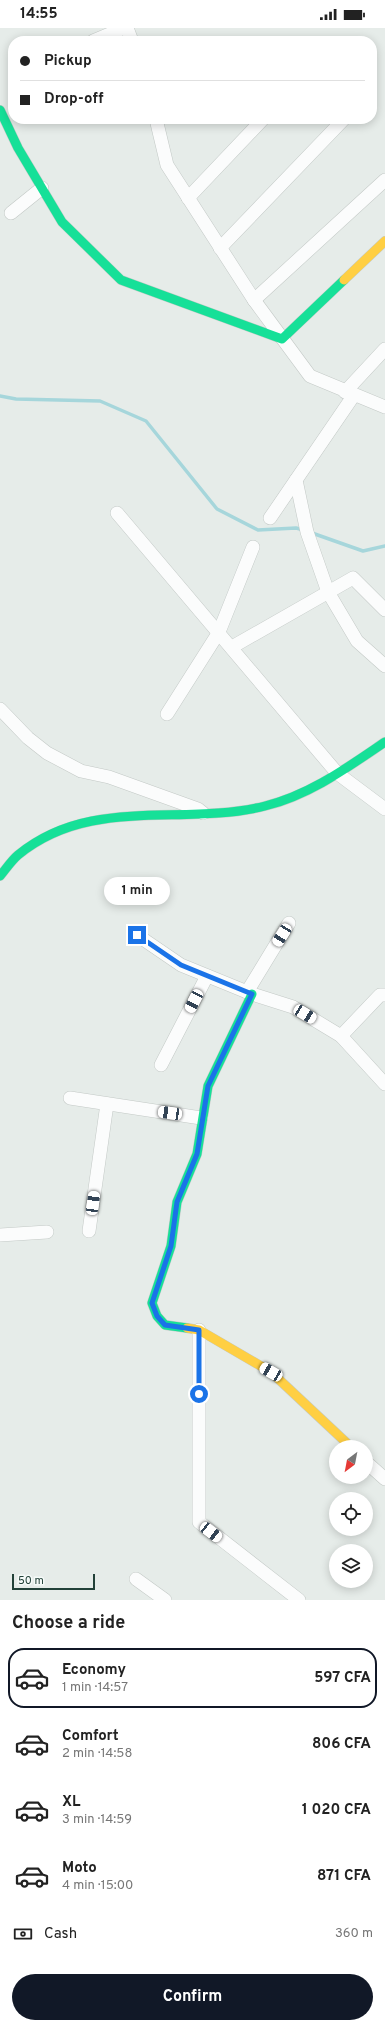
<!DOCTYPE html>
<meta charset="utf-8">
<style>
:root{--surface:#fff;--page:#f2f2f2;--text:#222;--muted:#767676;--line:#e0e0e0;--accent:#111827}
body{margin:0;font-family:Overpass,sans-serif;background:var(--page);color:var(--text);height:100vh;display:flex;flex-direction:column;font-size:15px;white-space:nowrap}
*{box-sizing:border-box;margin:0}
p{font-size:13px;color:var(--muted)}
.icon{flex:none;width:22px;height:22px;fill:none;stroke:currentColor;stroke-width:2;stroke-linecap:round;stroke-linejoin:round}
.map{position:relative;height:1572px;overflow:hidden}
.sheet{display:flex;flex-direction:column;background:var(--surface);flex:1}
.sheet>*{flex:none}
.hud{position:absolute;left:8px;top:8px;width:369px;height:88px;border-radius:16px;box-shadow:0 2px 10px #0003;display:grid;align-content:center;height:88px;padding:0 12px;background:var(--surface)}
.needle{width:26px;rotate:212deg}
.controls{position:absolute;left:329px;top:1412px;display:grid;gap:8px}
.controls a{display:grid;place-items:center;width:44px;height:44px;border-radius:50%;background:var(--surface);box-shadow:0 2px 10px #0003;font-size:20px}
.scale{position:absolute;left:12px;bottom:10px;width:83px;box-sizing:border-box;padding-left:4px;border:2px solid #224138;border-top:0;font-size:11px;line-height:14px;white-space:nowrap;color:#224138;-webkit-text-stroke:3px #f5faf8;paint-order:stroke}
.end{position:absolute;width:18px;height:18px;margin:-9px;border:5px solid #1a73e8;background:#fff;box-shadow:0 0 0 2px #fff}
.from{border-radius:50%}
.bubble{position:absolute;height:28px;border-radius:14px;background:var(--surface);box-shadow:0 2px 10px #0003;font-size:13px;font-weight:700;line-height:28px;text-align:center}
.car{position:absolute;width:12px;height:24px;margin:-12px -6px;border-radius:5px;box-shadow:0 0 3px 1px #0007;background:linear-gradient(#fff 24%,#345 0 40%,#fff 0 76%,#345 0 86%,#fff 0)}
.hud b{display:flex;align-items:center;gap:14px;height:38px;font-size:15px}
.hud b+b{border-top:1px solid var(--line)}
.hud i{width:10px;height:10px;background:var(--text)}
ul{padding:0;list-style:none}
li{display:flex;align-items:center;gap:12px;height:60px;margin:0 8px 6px;padding:0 4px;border:2px solid transparent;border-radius:16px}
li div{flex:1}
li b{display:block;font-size:15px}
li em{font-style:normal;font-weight:700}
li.active{border-color:var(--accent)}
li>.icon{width:36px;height:36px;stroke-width:1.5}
h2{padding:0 12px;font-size:18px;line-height:48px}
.pay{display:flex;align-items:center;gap:10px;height:44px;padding:0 12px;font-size:15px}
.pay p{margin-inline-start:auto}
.cta{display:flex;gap:8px;margin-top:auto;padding:8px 12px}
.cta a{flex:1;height:46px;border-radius:24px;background:var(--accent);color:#fff;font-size:16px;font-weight:700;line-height:46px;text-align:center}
.status{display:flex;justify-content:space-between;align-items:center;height:28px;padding:0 20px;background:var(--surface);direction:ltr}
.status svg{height:11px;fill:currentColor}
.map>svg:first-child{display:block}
</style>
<div class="status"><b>14:55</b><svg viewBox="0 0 49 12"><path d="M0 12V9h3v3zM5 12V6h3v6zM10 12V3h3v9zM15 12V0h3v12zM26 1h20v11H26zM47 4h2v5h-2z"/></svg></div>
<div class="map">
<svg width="385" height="1572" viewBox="0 0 385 1572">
<rect width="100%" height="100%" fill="#e6ece9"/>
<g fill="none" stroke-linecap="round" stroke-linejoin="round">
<g stroke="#a6d6db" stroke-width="3.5">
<path d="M 0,368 L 16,371 L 100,373 L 146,393 L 217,481 L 258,502 L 296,500 L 304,502"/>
<path d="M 312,505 L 363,523 L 385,518"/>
</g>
<defs>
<g id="street">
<path d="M 127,0 L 132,13"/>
<path d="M 93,13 L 124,0"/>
<path d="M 156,91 L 167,137 L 254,272 L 310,348 L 385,379"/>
<path d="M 188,170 L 263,91"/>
<path d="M 11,185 L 42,160"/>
<path d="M 220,220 L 344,91"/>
<path d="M 254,272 L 385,152"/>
<path d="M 345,364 L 385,321"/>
<path d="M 296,452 L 307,504 L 328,564 L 357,613 L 385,638"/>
<path d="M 117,485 L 337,745 L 385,781"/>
<path d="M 270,490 L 354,367"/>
<path d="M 232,619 L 353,550 L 385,582"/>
<path d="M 0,681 L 28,710 L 47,725 L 81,743 L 109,749 L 198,781 L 203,785"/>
<path d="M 167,686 L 219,604 L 253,519"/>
<path d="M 137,907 L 181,937 L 252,966 L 293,979 L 341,1008 L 385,1056"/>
<path d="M 247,964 L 289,895"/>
<path d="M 341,1008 L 380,967 L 385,967"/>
<path d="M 161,1037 L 207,948"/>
<path d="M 70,1070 L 201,1090"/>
<path d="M 89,1203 L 107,1076"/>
<path d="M 0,1207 L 47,1204"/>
<path d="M 199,1302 L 199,1494 L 299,1572"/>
<path d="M 366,1434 L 385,1451"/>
<path d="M 136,1551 L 165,1572"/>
</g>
<g id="fast">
<path d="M 0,82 L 18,120 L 62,194 L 121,252 L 282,311 L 344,252"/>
<path d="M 0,848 C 6,841 11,833 18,827 C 91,767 181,799 265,778 C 310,767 348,739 385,714"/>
<path d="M 187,1300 L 165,1297 L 157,1288 L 152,1275 L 171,1218 L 177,1174 L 197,1126 L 208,1058 L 252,966"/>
</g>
<g id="slow">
<path d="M 344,252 L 385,213"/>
<path d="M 187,1300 L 199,1302 L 271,1344 L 351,1419"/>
</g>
</defs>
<use href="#street" stroke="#c3c9c6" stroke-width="14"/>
<use href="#fast" stroke="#c2cac6" stroke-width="10"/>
<use href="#slow" stroke="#c2cac6" stroke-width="10"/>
<use href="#street" stroke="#fbfcfc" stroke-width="13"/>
<use href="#fast" stroke="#16e098" stroke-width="9"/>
<use href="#slow" stroke="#ffcf43" stroke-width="9"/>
</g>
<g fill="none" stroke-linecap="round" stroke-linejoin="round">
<path stroke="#1a73e8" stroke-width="5" d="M 137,907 L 181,937 L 252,966 L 208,1058 L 197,1126 L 177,1174 L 171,1218 L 152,1275 L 157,1288 L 165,1297 L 199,1302 L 199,1366"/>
</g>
</svg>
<div class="controls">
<a><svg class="needle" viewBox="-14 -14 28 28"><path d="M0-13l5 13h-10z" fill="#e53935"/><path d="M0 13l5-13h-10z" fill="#767676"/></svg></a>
<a><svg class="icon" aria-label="locate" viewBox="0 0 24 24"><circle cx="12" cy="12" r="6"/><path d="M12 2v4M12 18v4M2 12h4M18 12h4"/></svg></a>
<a><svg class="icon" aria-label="layers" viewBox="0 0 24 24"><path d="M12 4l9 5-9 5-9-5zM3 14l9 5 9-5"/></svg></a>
</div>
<div class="scale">50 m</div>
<i class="end from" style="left:199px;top:1366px"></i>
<i class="end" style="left:137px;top:907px"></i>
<div class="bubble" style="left:104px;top:849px;width:66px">1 min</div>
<i class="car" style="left:282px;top:907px;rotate:212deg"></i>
<i class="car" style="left:194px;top:973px;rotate:207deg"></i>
<i class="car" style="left:305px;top:986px;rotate:121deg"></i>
<i class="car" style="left:170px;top:1085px;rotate:278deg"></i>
<i class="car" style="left:93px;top:1175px;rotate:8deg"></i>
<i class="car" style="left:271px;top:1344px;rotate:300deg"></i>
<i class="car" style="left:211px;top:1504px;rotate:128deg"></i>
<div class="hud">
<b><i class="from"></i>Pickup</b>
<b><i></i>Drop-off</b>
</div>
</div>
<section class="sheet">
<h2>Choose a ride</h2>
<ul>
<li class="active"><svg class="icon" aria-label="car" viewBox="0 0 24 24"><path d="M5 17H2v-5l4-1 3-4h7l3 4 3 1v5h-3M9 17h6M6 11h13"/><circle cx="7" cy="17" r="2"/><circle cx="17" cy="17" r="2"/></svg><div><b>Economy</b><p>1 min · 14:57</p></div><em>597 CFA</em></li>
<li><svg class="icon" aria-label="car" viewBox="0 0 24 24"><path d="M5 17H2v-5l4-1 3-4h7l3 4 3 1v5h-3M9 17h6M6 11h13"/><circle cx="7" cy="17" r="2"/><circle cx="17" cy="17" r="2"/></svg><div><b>Comfort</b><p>2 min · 14:58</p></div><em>806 CFA</em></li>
<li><svg class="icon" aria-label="car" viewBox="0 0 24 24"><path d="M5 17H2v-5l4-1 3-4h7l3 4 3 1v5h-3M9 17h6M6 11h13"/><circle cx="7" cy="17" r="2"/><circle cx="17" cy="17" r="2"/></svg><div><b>XL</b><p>3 min · 14:59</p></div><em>1 020 CFA</em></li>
<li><svg class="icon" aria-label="car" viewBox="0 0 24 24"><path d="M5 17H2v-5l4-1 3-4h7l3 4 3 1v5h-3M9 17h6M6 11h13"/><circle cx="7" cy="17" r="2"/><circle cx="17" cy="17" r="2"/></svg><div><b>Moto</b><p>4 min · 15:00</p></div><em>871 CFA</em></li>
</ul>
<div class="pay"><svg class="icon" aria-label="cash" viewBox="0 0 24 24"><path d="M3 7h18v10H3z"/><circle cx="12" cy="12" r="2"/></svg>Cash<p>360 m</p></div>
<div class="cta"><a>Confirm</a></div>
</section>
